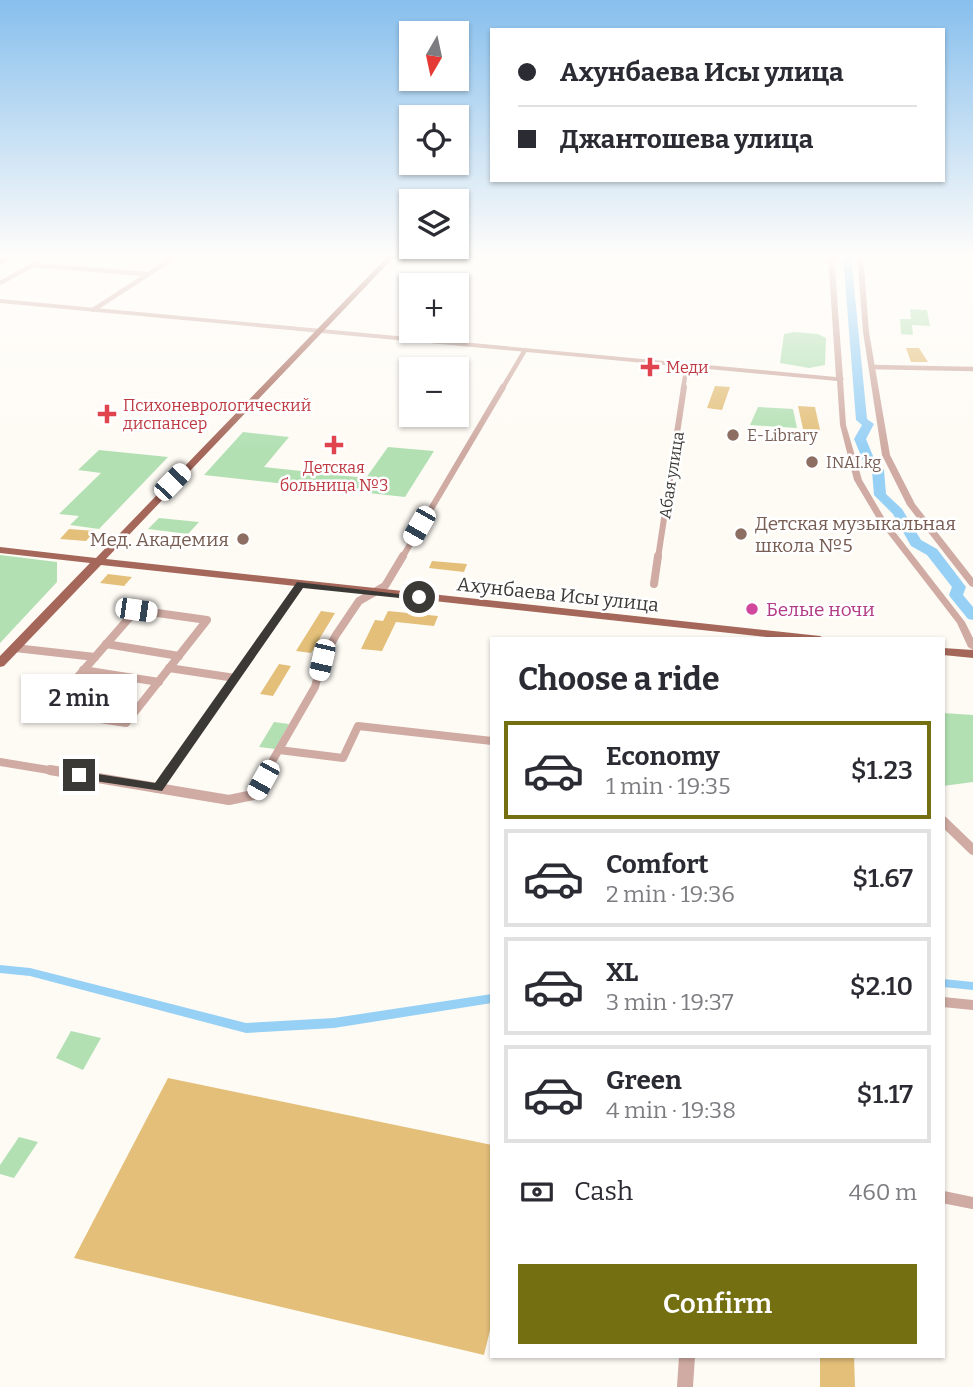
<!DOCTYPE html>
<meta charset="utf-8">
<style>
:root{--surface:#fff;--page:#f7f7f7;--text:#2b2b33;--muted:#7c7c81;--line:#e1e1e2;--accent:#747012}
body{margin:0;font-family:Bitter,serif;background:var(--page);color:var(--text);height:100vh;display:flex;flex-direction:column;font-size:26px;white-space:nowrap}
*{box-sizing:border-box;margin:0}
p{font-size:23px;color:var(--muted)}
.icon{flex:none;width:38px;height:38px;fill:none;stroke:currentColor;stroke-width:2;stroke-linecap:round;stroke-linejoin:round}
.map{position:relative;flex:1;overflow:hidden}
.drawer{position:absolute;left:490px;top:637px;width:455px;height:721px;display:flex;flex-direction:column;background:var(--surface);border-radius:0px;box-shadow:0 2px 5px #0004}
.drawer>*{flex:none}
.hud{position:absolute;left:490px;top:28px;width:455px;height:154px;border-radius:0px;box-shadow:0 2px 5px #0004;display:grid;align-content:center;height:154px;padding:0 28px;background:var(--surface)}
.needle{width:46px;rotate:189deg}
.fabs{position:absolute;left:399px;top:21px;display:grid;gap:14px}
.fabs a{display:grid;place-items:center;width:70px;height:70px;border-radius:0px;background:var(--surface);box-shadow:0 2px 5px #0004;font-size:35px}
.end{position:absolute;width:32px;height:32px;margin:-16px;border:9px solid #3b3936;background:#fff;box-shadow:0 0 0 4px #fff}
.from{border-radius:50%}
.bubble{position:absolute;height:49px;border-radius:0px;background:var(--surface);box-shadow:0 2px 5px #0004;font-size:23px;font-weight:600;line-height:49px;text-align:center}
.car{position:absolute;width:21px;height:42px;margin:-21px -10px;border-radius:9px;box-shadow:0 0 5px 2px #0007;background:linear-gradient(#fff 24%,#345 0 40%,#fff 0 76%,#345 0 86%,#fff 0)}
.hud b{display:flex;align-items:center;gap:24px;height:66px;font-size:26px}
.hud b+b{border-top:2px solid var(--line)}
.hud i{width:18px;height:18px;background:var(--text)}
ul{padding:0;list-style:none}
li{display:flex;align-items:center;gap:21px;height:98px;margin:0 14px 10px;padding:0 14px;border:4px solid var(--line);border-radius:0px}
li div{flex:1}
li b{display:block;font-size:26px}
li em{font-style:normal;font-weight:600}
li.active{border-color:var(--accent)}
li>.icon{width:63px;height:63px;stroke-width:1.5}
h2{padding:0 28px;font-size:32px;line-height:84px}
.pay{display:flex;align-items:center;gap:18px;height:77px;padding:0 28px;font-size:26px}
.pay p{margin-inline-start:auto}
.primary-button{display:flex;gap:14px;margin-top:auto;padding:14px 28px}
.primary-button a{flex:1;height:80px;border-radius:0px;background:var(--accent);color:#fff;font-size:28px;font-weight:600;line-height:80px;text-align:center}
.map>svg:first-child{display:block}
</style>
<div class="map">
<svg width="973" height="1387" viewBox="0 0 973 1387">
<rect width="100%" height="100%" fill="#fefbf5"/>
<g fill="#b2e0b3">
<path d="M 910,309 L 927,310 L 930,326 L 912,325 L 913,335 L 901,334 L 900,319 L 911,319 Z"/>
<path d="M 794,332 L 818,334 L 826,338 L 825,365 L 809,368 L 780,363 L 784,334 Z"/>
<path d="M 758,407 L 793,409 L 797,428 L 750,425 Z"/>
<path d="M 243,432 L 289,437 L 264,467 L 366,478 L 388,447 L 434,451 L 405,497 L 204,475 Z"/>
<path d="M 99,450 L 168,457 L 99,529 L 70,525 L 79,516 L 59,514 L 101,473 L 78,470 Z"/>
<path d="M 159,518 L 199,522 L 188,534 L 148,529 Z"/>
<path d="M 0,555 L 57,562 L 57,582 L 0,643 Z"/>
<path d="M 943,713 L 973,715 L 973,782 L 943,786 Z"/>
<path d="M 274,722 L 289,724 L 275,749 L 259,747 Z"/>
<path d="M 71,1031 L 101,1038 L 83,1070 L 56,1058 Z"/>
<path d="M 19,1137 L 38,1142 L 14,1178 L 0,1174 L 0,1165 Z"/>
</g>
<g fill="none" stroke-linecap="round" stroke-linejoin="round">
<g fill="#97d0f5" fill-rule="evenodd">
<path d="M 0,965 L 30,968 L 246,1023 L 334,1018 L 492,994 L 492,1003 L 334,1028 L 246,1033 L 30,976 L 0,973 Z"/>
<path d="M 943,979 L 973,982 L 973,990 L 943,987 Z"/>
</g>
<path fill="#97d0f5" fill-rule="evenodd" d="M 843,255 L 851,255 L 867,419 L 874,424 L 866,439 L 875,461 L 884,470 L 886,494 L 902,509 L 921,540 L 937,549 L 966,587 L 963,595 L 973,607 L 973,620 L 968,619 L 951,598 L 949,595 L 952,587 L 927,555 L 911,546 L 893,514 L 874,495 L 872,471 L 864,463 L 854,439 L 862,425 L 856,420 Z"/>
</g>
<g fill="#e3bf79">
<path d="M 906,348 L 919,348 L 928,362 L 911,362 Z"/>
<path d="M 715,386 L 730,387 L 722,410 L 707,408 Z"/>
<path d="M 798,406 L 815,407 L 820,430 L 803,429 Z"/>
<path d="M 69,529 L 95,531 L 86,541 L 60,539 Z"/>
<path d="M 432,561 L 467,564 L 464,572 L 429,568 Z"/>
<path d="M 108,574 L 132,577 L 124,586 L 100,583 Z"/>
<path d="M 321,611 L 335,613 L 311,653 L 296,651 Z"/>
<path d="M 388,611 L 438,616 L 434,626 L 396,622 L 382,651 L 361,649 L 375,620 L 383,621 Z"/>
<path d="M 279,664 L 291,666 L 273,696 L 260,694 Z"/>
<path d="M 168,1078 L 492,1145 L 492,1322 L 484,1355 L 74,1258 Z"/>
<path d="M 820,1356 L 854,1356 L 855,1387 L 820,1387 Z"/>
</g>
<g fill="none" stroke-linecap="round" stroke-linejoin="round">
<g stroke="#cfaba3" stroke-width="4.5">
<path d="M 0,283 L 33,265 L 146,274"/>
<path d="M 93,310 L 178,255"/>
<path d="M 872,367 L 973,369"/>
<path d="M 502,389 L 525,350"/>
<path d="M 683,389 L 687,365"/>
</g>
<g stroke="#cfaba3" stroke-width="6">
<path d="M 402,558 L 503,387"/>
<path d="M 658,558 L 684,387"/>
</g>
<g stroke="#cfaba3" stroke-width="8">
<path d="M 654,584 L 658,556"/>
<path d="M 136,610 L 207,620 L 126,723 L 48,711 Z"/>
<path d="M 106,644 L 179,656"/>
<path d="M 15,648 L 95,657"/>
<path d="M 169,668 L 235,678"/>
<path d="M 83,670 L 159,682"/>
<path d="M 279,750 L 343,758 L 358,726 L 492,741"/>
<path d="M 0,762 L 61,772"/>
<path d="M 169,772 L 300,585"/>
<path d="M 266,772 L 315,687 L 322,660 L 336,635 L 359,601 L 385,586 L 403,556"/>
</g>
<g stroke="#cfaba3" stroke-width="10">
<path d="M 50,770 L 229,800 L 253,795 L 267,770"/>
<path d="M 158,788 L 170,770"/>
<path d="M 943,821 L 973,850"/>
<path d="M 943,1002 L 973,1005"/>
</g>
<path stroke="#cfaba3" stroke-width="12" d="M 943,1197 L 973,1203"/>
<g fill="#cfaba3" fill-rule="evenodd">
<path d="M 828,255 L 834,255 L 843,378 L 844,379 L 843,380 L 846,425 L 862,480 L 885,519 L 965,622 L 973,638 L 973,650 L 968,647 L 957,623 L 879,522 L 854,480 L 840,425 L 837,381 L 0,303 L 0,299 L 836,377 Z"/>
<path d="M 857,255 L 863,255 L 869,332 L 890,455 L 915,504 L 973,578 L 973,587 L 970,586 L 907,505 L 882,455 L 863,332 Z"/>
<path d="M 679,1356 L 695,1356 L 693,1387 L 677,1387 Z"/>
</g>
<path fill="#b78379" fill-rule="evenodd" d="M 8,255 L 16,255 L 0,265 L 0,260 Z"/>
<g fill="#a5675a" fill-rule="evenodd">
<path d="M 389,255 L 396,255 L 106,559 L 820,636 L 826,639 L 785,639 L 101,565 L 4,666 L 0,667 L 0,656 L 90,563 L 0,553 L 0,547 L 96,558 Z"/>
<path d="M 943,648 L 973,650 L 973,658 L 943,655 Z"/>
</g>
</g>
<linearGradient id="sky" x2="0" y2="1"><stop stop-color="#87bfed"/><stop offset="0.57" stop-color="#fffdfa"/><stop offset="1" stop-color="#fffdfa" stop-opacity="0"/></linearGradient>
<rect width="973" height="449" fill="url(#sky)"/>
<path fill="#3b3936" d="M 297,582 L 424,597 L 419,600 L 303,588 L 162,791 L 75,778 L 73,775 L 79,771 L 155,783 Z"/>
<g fill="#e0444e" stroke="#fff" stroke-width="2.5">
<path d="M646.5 356.5h7v7h7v7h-7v7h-7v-7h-7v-7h7z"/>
<path d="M103.5 403.5h7v7h7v7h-7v7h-7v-7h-7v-7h7z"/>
<path d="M330.5 434.5h7v7h7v7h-7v7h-7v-7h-7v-7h7z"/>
</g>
<g fill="#8d6e63" stroke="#fff" stroke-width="2.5">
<circle cx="733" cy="435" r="7"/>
<circle cx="812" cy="462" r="7"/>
<circle cx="741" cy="534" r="7"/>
<circle cx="243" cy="539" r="7"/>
</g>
<circle fill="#d1479c" stroke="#fff" stroke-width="2.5" cx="752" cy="609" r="7"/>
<g text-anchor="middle" stroke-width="5" stroke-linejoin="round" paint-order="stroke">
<g font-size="16" fill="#be3a42" stroke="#fff" text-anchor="start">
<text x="666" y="373">Меди</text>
<text x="123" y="411">Психоневрологический<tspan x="123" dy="18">диспансер</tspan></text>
<text x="334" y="473" text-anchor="middle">Детская<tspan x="334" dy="18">больница №3</tspan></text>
</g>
<g font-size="16" fill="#785e54" stroke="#fff" text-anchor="start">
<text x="747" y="441">E-Library</text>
<text x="826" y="468">INAI.kg</text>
</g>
<g font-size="16" fill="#3b3936" stroke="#fff">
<text transform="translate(671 475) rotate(-81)" y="6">Абая улица</text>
</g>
<g font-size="19" fill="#785e54" stroke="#fff" text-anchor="start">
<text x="755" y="530">Детская музыкальная<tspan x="755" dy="22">школа №5</tspan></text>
<text x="229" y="546" text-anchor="end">Мед. Академия</text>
</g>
<g font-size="19" fill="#3b3936" stroke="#fff">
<text transform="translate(558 594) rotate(6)" y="7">Ахунбаева Исы улица</text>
</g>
<g font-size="19" fill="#b23c85" stroke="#fff" text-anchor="start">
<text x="766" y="616">Белые ночи</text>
</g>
</g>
</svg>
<div class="fabs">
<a><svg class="needle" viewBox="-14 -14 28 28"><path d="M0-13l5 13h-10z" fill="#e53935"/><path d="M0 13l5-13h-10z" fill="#7c7c81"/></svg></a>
<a><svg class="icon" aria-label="locate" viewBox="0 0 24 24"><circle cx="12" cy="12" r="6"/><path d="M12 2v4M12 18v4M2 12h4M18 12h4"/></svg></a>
<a><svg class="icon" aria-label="layers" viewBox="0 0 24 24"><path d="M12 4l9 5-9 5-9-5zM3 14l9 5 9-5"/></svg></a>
<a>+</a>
<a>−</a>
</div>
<i class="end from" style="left:419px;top:597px"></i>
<i class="end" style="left:79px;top:775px"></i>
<div class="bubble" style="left:21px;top:674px;width:116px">2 min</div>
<i class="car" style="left:172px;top:482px;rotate:44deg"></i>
<i class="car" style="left:419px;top:526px;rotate:210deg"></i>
<i class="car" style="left:136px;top:610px;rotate:98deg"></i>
<i class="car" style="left:322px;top:660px;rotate:193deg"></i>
<i class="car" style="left:263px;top:780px;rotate:209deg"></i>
<div class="hud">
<b><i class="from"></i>Ахунбаева Исы улица</b>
<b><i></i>Джантошева улица</b>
</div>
<section class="drawer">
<h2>Choose a ride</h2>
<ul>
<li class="active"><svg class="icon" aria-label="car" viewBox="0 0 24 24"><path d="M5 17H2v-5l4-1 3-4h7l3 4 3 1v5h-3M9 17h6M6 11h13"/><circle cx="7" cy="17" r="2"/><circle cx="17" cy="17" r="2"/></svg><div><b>Economy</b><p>1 min · 19:35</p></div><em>$1.23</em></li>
<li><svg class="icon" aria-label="car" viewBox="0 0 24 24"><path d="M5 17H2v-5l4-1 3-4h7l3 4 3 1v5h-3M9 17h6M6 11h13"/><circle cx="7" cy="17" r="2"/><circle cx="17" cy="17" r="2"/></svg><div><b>Comfort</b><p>2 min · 19:36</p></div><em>$1.67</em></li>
<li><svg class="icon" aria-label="car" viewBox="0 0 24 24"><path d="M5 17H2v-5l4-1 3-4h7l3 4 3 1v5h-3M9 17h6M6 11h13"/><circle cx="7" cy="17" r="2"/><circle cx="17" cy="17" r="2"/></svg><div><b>XL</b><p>3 min · 19:37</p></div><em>$2.10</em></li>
<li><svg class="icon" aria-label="car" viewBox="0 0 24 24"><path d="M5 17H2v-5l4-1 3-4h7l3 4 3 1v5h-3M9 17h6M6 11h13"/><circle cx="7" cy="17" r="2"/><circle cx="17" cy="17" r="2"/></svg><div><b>Green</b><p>4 min · 19:38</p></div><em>$1.17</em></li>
</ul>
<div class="pay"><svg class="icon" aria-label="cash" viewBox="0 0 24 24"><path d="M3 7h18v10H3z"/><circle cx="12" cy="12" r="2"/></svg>Cash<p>460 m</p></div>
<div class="primary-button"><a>Confirm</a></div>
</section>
</div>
